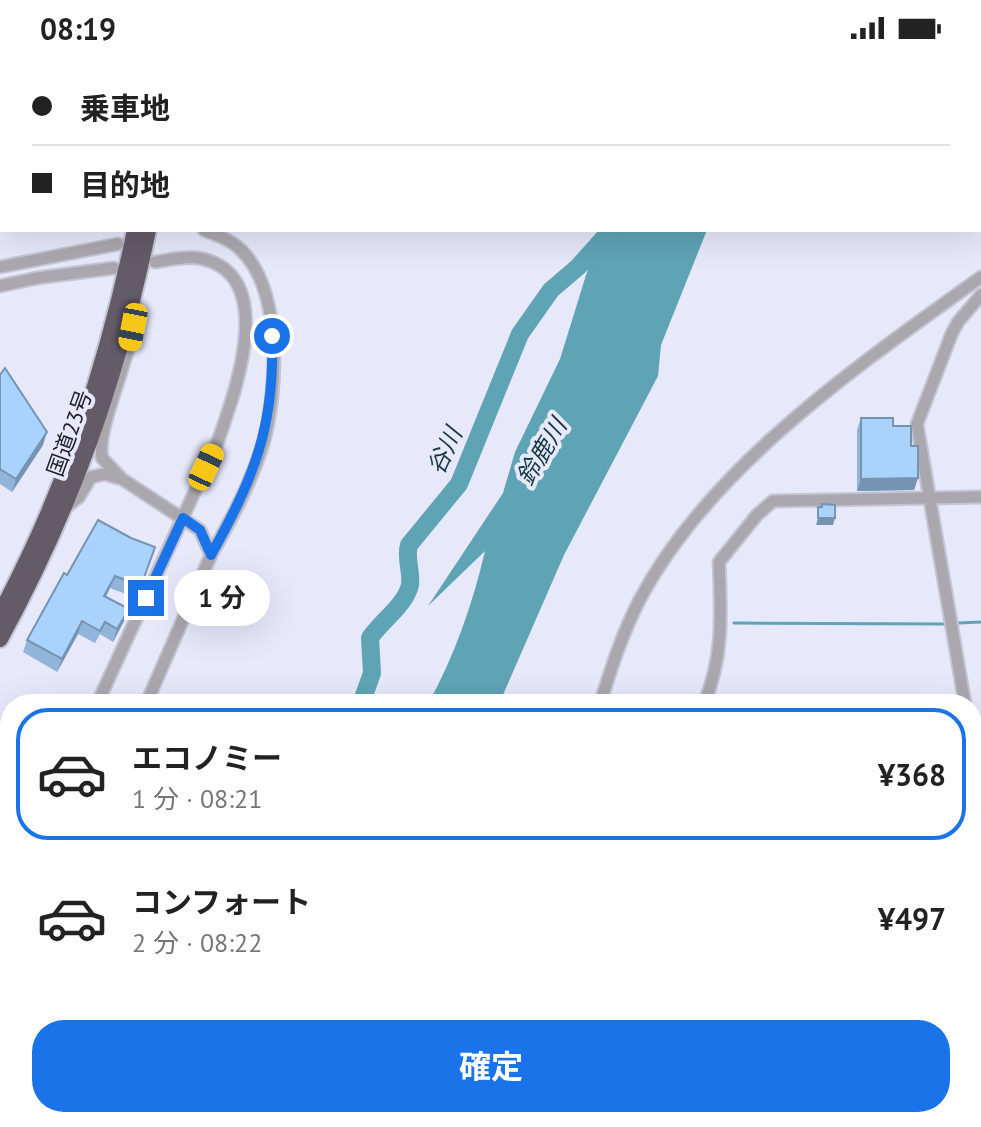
<!DOCTYPE html>
<html lang="ja">
<meta charset="utf-8">
<style>
:root{--surface:#fff;--page:#f6f6f6;--text:#222;--muted:#767676;--line:#e0e0e0;--accent:#1a73e8}
body{margin:0;font-family:"PT Sans","Noto Sans JP",sans-serif;background:var(--page);color:var(--text);height:100vh;display:flex;flex-direction:column;font-size:30px;white-space:nowrap}
*{box-sizing:border-box;margin:0}
p{font-size:26px;color:var(--muted)}
.icon{flex:none;width:44px;height:44px;fill:none;stroke:currentColor;stroke-width:2;stroke-linecap:round;stroke-linejoin:round}
.map{position:relative;flex:1;overflow:hidden}
.panel{position:absolute;left:0px;top:638px;width:982px;height:434px;display:flex;flex-direction:column;background:var(--surface);border-radius:32px 32px 0 0;box-shadow:0 8px 32px #0002}
.panel>*{flex:none}
.banner{position:absolute;left:0px;top:0px;width:982px;height:176px;box-shadow:0 8px 32px #0002;display:grid;align-content:center;height:176px;padding:0 32px;background:var(--surface)}
.end{position:absolute;width:36px;height:36px;margin:-18px;border:10px solid #1a73e8;background:#fff;box-shadow:0 0 0 4px #fff}
.from{border-radius:50%}
.bubble{position:absolute;height:56px;border-radius:28px;background:var(--surface);box-shadow:0 8px 32px #0002;font-size:26px;font-weight:700;line-height:56px;text-align:center}
.car{position:absolute;width:24px;height:48px;margin:-24px -12px;border-radius:10px;box-shadow:0 0 6px 2px #0007;background:linear-gradient(#f5c518 24%,#345 0 40%,#f5c518 0 76%,#345 0 86%,#f5c518 0)}
.banner b{display:flex;align-items:center;gap:28px;height:76px;font-size:30px}
.banner b+b{border-top:2px solid var(--line)}
.banner i{width:20px;height:20px;background:var(--text)}
ul{padding:14px 0 0;list-style:none}
li{display:flex;align-items:center;gap:24px;height:132px;margin:0 16px 12px;padding:0 16px;border:4px solid transparent;border-radius:32px}
li div{flex:1}
li b{display:block;font-size:30px}
li em{font-style:normal;font-weight:700}
li.selected{border-color:var(--accent)}
li>.icon{width:72px;height:72px;stroke-width:1.5}
.button{display:flex;gap:16px;margin-top:auto;padding:16px 32px}
.button a{flex:1;height:92px;border-radius:32px;background:var(--accent);color:#fff;font-size:32px;font-weight:700;line-height:92px;text-align:center}
.status{display:flex;justify-content:space-between;align-items:center;height:56px;padding:0 40px;background:var(--surface);direction:ltr}
.status svg{height:22px;fill:currentColor}
.map>svg:first-child{display:block}
</style>
<div class="status"><b>08:19</b><svg viewBox="0 0 49 12"><path d="M0 12V9h3v3zM5 12V6h3v6zM10 12V3h3v9zM15 12V0h3v12zM26 1h20v11H26zM47 4h2v5h-2z"/></svg></div>
<div class="map">
<svg width="981" height="1071" viewBox="0 0 981 1071">
<rect width="100%" height="100%" fill="#e7e9fb"/>
<g fill="#5fa4b5">
<path d="M 600,174 L 707,174 L 661,289 L 658,320 L 564,499 L 499,648 L 428,648 C 454,601 473,547 485,495 L 428,550 L 503,437 L 515,396 L 560,303 Z"/>
<path d="M 245,1062 L 327,1062 L 323,1071 L 241,1071 Z"/>
</g>
<g fill="none" stroke-linecap="round" stroke-linejoin="round">
<g stroke="#5fa4b5" stroke-width="3">
<path d="M 734,567 L 945,568"/>
<path d="M 959,567 L 981,566"/>
<path d="M 0,749 L 10,755"/>
</g>
<g stroke="#5fa4b5" stroke-width="18">
<path d="M 361,648 L 372,617 L 370,582 C 381,565 405,550 410,529 C 412,516 405,502 409,489 L 459,428 L 520,278 L 551,234 L 578,211 L 611,174"/>
<path d="M 0,816 L 7,815"/>
</g>
<defs>
<g id="minor">
<path d="M 41,2 L 46,0"/>
<path d="M 0,17 L 2,16"/>
<path d="M 204,174 C 217,179 231,184 241,194 C 283,235 278,336 263,388 C 251,427 231,464 211,499"/>
<path d="M 0,211 L 118,188"/>
<path d="M 0,230 L 37,222 L 114,212"/>
<path d="M 133,267 C 130,305 96,372 102,402 L 122,423 L 200,474 L 211,499 L 146,648"/>
<path d="M 65,452 L 79,441 L 91,421 L 105,418 L 118,422"/>
<path d="M 97,648 L 218,385 C 235,336 280,216 198,202 C 184,200 169,204 155,206"/>
<path d="M 600,648 C 611,613 622,578 639,545 C 709,411 860,308 981,221"/>
<path d="M 704,648 C 724,599 721,558 719,506 L 757,459 L 773,445 L 981,441"/>
<path d="M 965,648 L 917,368 L 952,277 L 958,266 L 981,239"/>
<path d="M 972,689 L 981,739"/>
<path d="M 972,881 L 981,835"/>
<path d="M 0,984 L 10,957"/>
<path d="M 972,1044 L 981,1048"/>
<path d="M 66,1062 L 71,1071"/>
<path d="M 766,1062 L 768,1071"/>
<path d="M 826,1062 L 827,1071"/>
<path d="M 471,1071 L 475,1062"/>
<path d="M 507,1071 L 513,1062"/>
<path d="M 935,1071 L 936,1062"/>
</g>
<g id="highway">
<path d="M 156,2 L 157,0"/>
<path d="M 170,2 L 170,0"/>
<path d="M 0,558 C 66,435 107,310 135,174"/>
<path d="M 0,583 C 73,449 117,324 148,174"/>
</g>
</defs>
<use href="#minor" stroke="#c3c4d4" stroke-width="15"/>
<use href="#highway" stroke="#c3c4d4" stroke-width="20"/>
<use href="#minor" stroke="#aba7ae" stroke-width="11"/>
<use href="#highway" stroke="#645b69" stroke-width="16"/>
</g>
<g fill="#91b5da">
<path d="M 0,319 L 43,389 L 12,436 L 0,428 Z"/>
<path d="M 861,362 L 893,370 L 911,390 L 918,422 L 914,434 L 857,435 L 857,374 Z"/>
<path d="M 131,482 L 155,491 L 136,542 L 110,532 L 106,541 L 124,565 L 113,586 L 100,578 L 95,587 L 78,578 L 57,616 L 23,596 L 27,584 L 67,519 Z"/>
<path d="M 645,1062 L 710,1062 L 710,1068 L 709,1071 L 645,1069 Z"/>
<path d="M 949,1062 L 968,1062 L 966,1069 L 948,1067 Z"/>
</g>
<g fill="#7694b1">
<path d="M 47,376 L 43,389 L 12,436 L 16,423 Z"/>
<path d="M 918,422 L 914,434 L 857,435 L 861,423 Z"/>
<path d="M 818,462 L 835,462 L 833,469 L 816,469 Z"/>
<path d="M 115,520 L 110,532 L 99,552 L 104,540 Z"/>
<path d="M 129,553 L 124,565 L 113,586 L 117,573 Z"/>
<path d="M 82,565 L 78,578 L 57,616 L 62,603 Z"/>
<path d="M 10,772 L 9,780 L 0,787 L 1,780 Z"/>
<path d="M 850,1062 L 848,1069 L 835,1069 L 838,1063 Z"/>
<path d="M 648,1063 L 680,1063 L 677,1069 L 645,1069 Z"/>
<path d="M 691,1065 L 689,1071 L 679,1071 L 680,1067 Z"/>
<path d="M 710,1068 L 709,1071 L 690,1071 L 691,1069 Z"/>
</g>
<g fill="#a9d3fd" stroke="#7694b1" stroke-width="2">
<path d="M 5,312 L 47,376 L 16,423 L 0,413 L 0,319 Z"/>
<path d="M 861,362 L 893,362 L 893,370 L 911,370 L 911,390 L 918,390 L 918,422 L 861,423 Z"/>
<path d="M 822,448 L 835,449 L 835,462 L 818,462 L 818,451 L 822,451 Z"/>
<path d="M 98,464 L 131,482 L 155,491 L 141,530 L 115,520 L 104,540 L 129,553 L 117,573 L 105,566 L 100,575 L 82,565 L 62,603 L 27,584 L 64,517 L 67,519 Z"/>
<path d="M 0,759 L 10,763 L 10,772 L 1,780 Z"/>
<path d="M 972,1007 L 976,1007 L 974,1018 L 972,1018 Z"/>
<path d="M 648,1062 L 710,1062 L 710,1068 L 691,1069 L 691,1065 L 680,1067 L 680,1063 Z"/>
<path d="M 729,1062 L 762,1062 L 762,1066 L 766,1071 L 716,1071 L 730,1069 Z"/>
<path d="M 778,1062 L 821,1062 L 823,1070 L 828,1071 L 774,1071 L 778,1068 Z"/>
</g>
<g fill="none" stroke-linecap="round" stroke-linejoin="round">
<path stroke="#1a73e8" stroke-width="10" d="M 146,542 L 183,462 L 200,474 L 211,499 C 254,421 275,371 272,280"/>
</g>
<g text-anchor="middle" stroke-width="8" stroke-linejoin="round" paint-order="stroke">
<g font-size="22" fill="#1d1e24" stroke="#e7e9fb">
<text transform="translate(69 377) rotate(-70)" y="8">国道23号</text>
</g>
<g font-size="24" font-style="italic" fill="#173941" stroke="#e7e9fb">
<text transform="translate(445 395) rotate(-65)" y="8">谷川</text>
<text transform="translate(542 396) rotate(-59)" y="8">鈴鹿川</text>
</g>
</g>
</svg>
<i class="end from" style="left:272px;top:280px"></i>
<i class="end" style="left:146px;top:542px"></i>
<div class="bubble" style="left:174px;top:514px;width:96px">1 分</div>
<i class="car" style="left:133px;top:271px;rotate:191deg"></i>
<i class="car" style="left:206px;top:411px;rotate:25deg"></i>
<div class="banner">
<b><i class="from"></i>乗車地</b>
<b><i></i>目的地</b>
</div>
<section class="panel">
<ul>
<li class="selected"><svg class="icon" aria-label="car" viewBox="0 0 24 24"><path d="M5 17H2v-5l4-1 3-4h7l3 4 3 1v5h-3M9 17h6M6 11h13"/><circle cx="7" cy="17" r="2"/><circle cx="17" cy="17" r="2"/></svg><div><b>エコノミー</b><p>1 分 · 08:21</p></div><em>¥368</em></li>
<li><svg class="icon" aria-label="car" viewBox="0 0 24 24"><path d="M5 17H2v-5l4-1 3-4h7l3 4 3 1v5h-3M9 17h6M6 11h13"/><circle cx="7" cy="17" r="2"/><circle cx="17" cy="17" r="2"/></svg><div><b>コンフォート</b><p>2 分 · 08:22</p></div><em>¥497</em></li>
</ul>
<div class="button"><a>確定</a></div>
</section>
</div>
